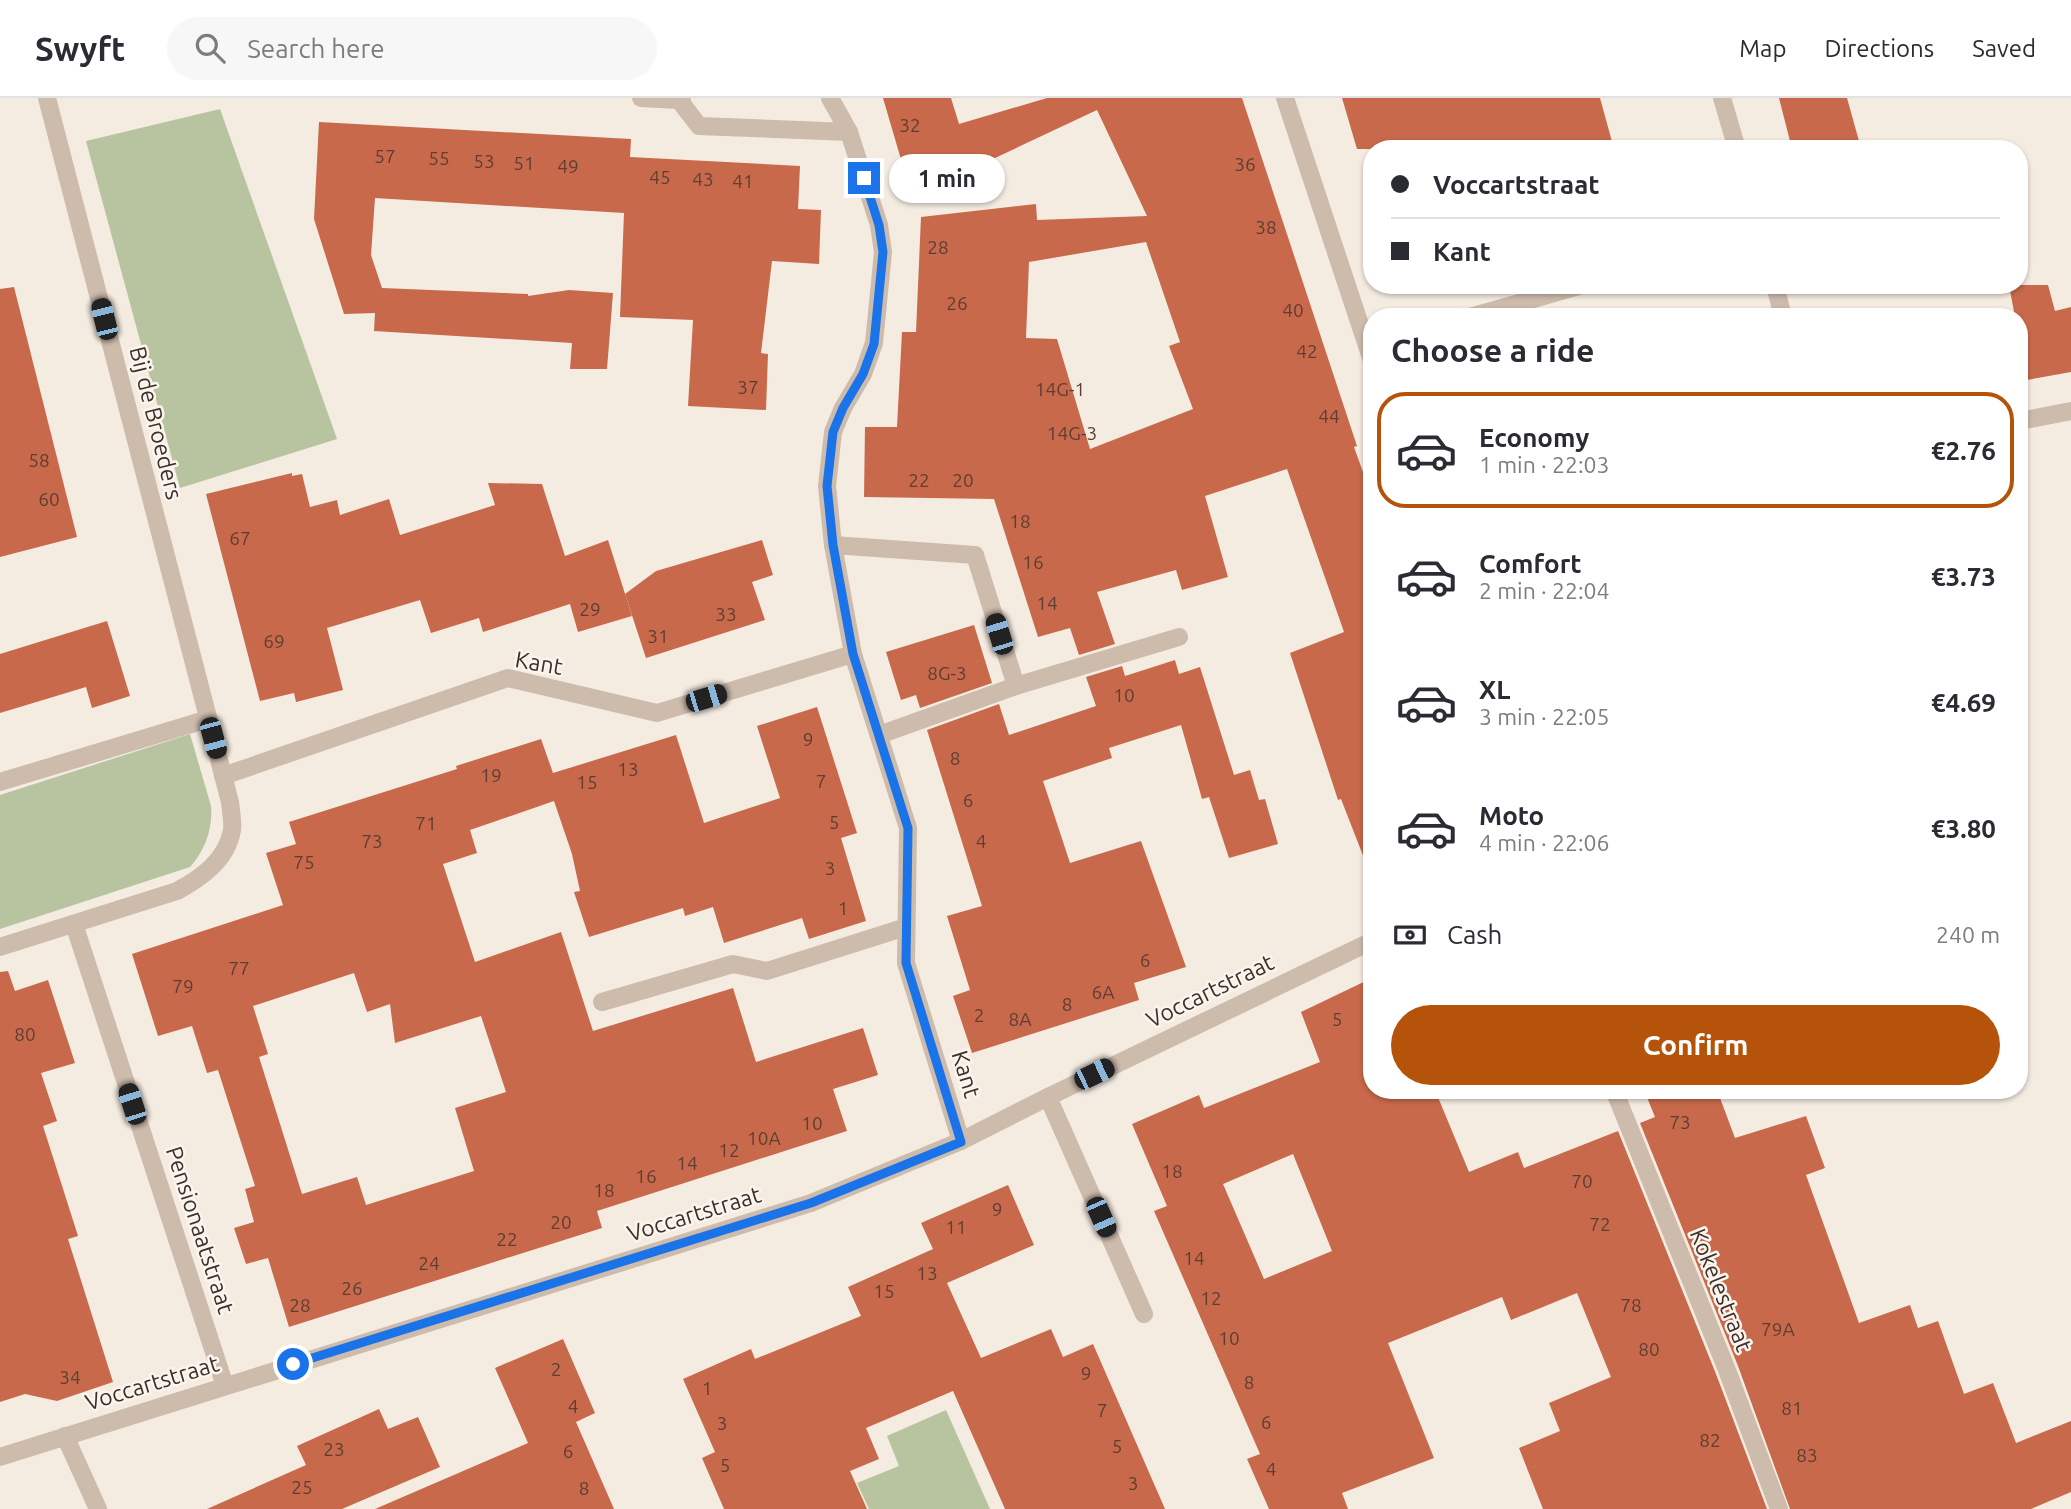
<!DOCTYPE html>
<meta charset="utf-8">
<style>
:root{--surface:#fff;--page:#f7f7f7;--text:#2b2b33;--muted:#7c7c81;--line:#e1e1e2;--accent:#b45309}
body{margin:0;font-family:Ubuntu,sans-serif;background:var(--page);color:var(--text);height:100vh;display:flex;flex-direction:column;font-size:26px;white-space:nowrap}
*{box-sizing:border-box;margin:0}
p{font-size:23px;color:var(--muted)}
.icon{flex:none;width:38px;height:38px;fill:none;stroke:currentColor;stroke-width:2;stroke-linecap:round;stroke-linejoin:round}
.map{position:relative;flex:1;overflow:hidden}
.drawer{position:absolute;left:1363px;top:210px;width:665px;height:791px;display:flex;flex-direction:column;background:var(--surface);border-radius:28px;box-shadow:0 2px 5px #0004}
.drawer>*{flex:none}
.banner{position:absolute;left:1363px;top:42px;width:665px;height:154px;border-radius:28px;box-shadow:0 2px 5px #0004;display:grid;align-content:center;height:154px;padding:0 28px;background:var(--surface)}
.end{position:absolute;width:32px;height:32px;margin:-16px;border:9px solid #1a73e8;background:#fff;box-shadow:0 0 0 4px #fff}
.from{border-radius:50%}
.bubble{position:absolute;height:49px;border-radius:24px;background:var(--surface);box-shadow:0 2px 5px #0004;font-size:23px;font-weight:700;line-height:49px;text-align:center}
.car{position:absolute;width:21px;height:42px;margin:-21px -10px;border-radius:9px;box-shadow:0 0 5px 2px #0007;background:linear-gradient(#222 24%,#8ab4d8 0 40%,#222 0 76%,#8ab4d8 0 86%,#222 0)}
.banner b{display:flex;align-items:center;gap:24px;height:66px;font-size:26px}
.banner b+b{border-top:2px solid var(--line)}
.banner i{width:18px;height:18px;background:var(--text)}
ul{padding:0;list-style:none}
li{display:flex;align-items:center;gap:21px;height:116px;margin:0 14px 10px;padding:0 14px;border:4px solid transparent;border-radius:28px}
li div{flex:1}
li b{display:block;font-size:26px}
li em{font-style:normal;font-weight:700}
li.current{border-color:var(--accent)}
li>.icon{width:63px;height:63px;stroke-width:1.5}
h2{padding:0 28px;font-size:32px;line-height:84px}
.pay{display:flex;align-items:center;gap:18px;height:77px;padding:0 28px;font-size:26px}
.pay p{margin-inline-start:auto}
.primary-button{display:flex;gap:14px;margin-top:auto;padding:14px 28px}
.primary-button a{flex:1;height:80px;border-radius:42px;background:var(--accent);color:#fff;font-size:28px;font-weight:700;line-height:80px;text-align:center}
header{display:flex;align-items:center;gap:42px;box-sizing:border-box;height:98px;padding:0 35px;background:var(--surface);border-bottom:2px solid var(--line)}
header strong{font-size:33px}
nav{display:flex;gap:38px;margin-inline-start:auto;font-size:24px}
.search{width:490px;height:63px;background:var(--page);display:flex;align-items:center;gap:18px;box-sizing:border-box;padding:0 24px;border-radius:38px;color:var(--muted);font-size:26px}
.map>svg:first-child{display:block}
</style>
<header>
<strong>Swyft</strong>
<div class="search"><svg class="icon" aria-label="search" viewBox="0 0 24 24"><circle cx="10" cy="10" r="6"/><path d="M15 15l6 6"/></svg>Search here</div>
<nav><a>Map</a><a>Directions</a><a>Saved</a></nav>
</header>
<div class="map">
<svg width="2071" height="1411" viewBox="0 0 2071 1411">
<rect width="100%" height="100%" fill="#f4ebe1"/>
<g fill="#b8c4a0">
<path d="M 220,11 L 337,341 L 180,390 L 86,43 Z"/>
<path d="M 190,636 L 211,708 C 213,731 205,752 190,769 L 0,831 L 0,697 Z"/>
<path d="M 946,1312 L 990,1411 L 869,1411 L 857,1385 L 899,1368 L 887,1338 Z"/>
</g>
<g fill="#c8694b" fill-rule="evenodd">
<path d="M 883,0 L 951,0 L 959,26 L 1047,0 L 1242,0 L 1357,348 L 1354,349 L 1372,399 L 1372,773 L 1369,773 L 1341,701 L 1338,702 L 1290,555 L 1344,534 L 1287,371 L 1205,398 L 1228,479 L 1182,492 L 1176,472 L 1097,494 L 1115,546 L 1079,557 L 1070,530 L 1038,539 L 994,401 L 864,399 L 865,329 L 897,329 L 902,234 L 916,234 L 921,119 L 1036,106 L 1037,122 L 1147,118 L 1097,12 L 912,99 ZM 1146,144 L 1180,244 L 1169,248 L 1193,311 L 1090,351 L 1057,241 L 1026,240 L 1029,164 Z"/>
<path d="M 1342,0 L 1600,0 L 1614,51 L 1357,51 Z"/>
<path d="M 1779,0 L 1847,0 L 1859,43 L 1830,51 L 1792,51 Z"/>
<path d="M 319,24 L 631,41 L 630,59 L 800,68 L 798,111 L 821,112 L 819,166 L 772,163 L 761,255 L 768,256 L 766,312 L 688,308 L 693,222 L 620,219 L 624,115 L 375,100 L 371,157 L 382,190 L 528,196 L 528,198 L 569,192 L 613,195 L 607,271 L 570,271 L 572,245 L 374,233 L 375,215 L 344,216 L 314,121 Z"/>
<path d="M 2009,187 L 2048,187 L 2055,213 L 2071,209 L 2071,274 L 2027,282 L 2020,243 L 2020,219 L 2015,219 Z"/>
<path d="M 14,189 L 77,439 L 0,459 L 0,191 Z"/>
<path d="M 292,375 L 292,378 L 302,376 L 310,409 L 337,402 L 340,417 L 389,401 L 400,437 L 495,407 L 488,385 L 542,386 L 565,458 L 608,442 L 632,518 L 578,534 L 570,506 L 483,534 L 479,520 L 431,535 L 420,502 L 327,530 L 343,592 L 296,604 L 294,595 L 260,603 L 206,396 Z"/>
<path d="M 762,442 L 773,477 L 752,484 L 765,522 L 646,560 L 625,496 L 656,473 Z"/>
<path d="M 107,523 L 130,598 L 92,610 L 86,589 L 0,615 L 0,556 Z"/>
<path d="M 974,527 L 992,585 L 920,610 L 916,597 L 901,602 L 886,554 Z"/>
<path d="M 1175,562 L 1179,576 L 1200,569 L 1234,677 L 1250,672 L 1259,702 L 1265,701 L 1278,746 L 1229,760 L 1209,699 L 1202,701 L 1181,627 L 1109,650 L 1112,660 L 1043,683 L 1070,765 L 1141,743 L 1186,869 L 1134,885 L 1139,902 L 972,955 L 953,898 L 970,892 L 947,818 L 982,808 L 927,632 L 999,606 L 1009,637 L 1096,608 L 1086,579 L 1122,568 L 1125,578 Z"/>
<path d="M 817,609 L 857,735 L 841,740 L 866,823 L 809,841 L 802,820 L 724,845 L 713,809 L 685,818 L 683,810 L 589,839 L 574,794 L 580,793 L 572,756 L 554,703 L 470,732 L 477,755 L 443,766 L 475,864 L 561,834 L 593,933 L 733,890 L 756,964 L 863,930 L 878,977 L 833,991 L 847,1033 L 597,1113 L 602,1130 L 289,1229 L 268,1160 L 246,1166 L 234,1130 L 254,1124 L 245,1091 L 255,1088 L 218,972 L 207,975 L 192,928 L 158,938 L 132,856 L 283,807 L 266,755 L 296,746 L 289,724 L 457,671 L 456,668 L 541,641 L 553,675 L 676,637 L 704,725 L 780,700 L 757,628 ZM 354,875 L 367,914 L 390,906 L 395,945 L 481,918 L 506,994 L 455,1010 L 474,1073 L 366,1107 L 357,1079 L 302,1096 L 259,959 L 268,956 L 253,908 Z"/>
<path d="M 8,873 L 15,893 L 48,882 L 75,965 L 41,975 L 57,1023 L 43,1028 L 78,1138 L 68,1141 L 113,1284 L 57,1303 L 25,1296 L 0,1304 L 0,874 Z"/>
<path d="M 1372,880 L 1372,992 L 1435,992 L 1469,1074 L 1518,1054 L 1524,1070 L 1618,1033 L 1716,1276 L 1767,1411 L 1543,1411 L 1519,1350 L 1560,1333 L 1549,1305 L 1611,1279 L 1577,1195 L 1511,1222 L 1502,1199 L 1388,1245 L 1434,1360 L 1342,1395 L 1348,1411 L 1269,1411 L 1247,1361 L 1260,1356 L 1154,1113 L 1167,1108 L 1132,1026 L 1199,997 L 1204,1010 L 1320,964 L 1301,914 ZM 1293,1056 L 1332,1153 L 1264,1181 L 1223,1086 Z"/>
<path d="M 1644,992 L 1717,992 L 1735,1040 L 1806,1018 L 1825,1070 L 1806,1077 L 1859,1225 L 1910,1207 L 1918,1230 L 1938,1223 L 1964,1296 L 1993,1285 L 2016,1345 L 2071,1323 L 2071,1394 L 2031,1411 L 1790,1411 L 1738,1268 L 1640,1025 L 1655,1019 Z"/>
<path d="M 1008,1087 L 1034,1147 L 947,1185 L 981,1260 L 1051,1231 L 1063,1259 L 1093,1246 L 1165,1411 L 1005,1411 L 953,1293 L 866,1330 L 879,1361 L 850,1373 L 867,1411 L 724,1411 L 702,1360 L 715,1354 L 683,1281 L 751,1251 L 755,1261 L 861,1218 L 848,1189 L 933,1151 L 921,1125 Z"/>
<path d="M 563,1241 L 595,1315 L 576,1324 L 614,1411 L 375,1411 L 528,1345 L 495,1270 Z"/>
<path d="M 379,1311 L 388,1331 L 418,1319 L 440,1369 L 342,1411 L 207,1411 L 306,1367 L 297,1348 Z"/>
</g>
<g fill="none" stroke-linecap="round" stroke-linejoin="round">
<path stroke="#cdbbac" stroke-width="18" d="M 602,904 L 733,866 L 767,873 L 906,829"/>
<g stroke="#cdbbac" stroke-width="18">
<path d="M 641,0 L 679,2 L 682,0"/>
<path d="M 830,0 L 849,34 L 879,127 L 883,154 L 874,245 L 863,276 L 843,310 L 833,334 L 827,388 L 833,447 L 853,556 L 908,730 L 906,865 L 961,1043"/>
<path d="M 1285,0 L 1372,263"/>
<path d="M 1722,0 L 1737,51"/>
<path d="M 679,2 L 699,28 L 849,34"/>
<path d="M 1775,187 L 1783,219"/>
<path d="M 1470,219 L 1582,187"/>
<path d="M 2020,323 L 2071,313"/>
<path d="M 833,447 L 975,457 L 1016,588"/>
<path d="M 879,637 L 1016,588 L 1179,539"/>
<path d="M 223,678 L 508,580 L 657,615 L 853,556"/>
<path d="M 0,684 L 208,621"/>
<path d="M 74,826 L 225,1288"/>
<path d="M 0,849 L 177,793 C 201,780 227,762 232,732 C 233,724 231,713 230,704 L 47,0"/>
<path d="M 1614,992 L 1727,1272 L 1779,1411"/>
<path d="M 1048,999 L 1144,1216"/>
<path d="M 65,1338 L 98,1411"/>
<path d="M 0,1359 L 811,1105 L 961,1043 L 1048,999 L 1372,843"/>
</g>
</g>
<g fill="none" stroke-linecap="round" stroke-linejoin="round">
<path stroke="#1a73e8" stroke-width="9" d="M 293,1266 L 811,1105 L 961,1044 L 906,865 L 908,730 L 853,556 L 833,447 L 827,388 L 833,334 L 843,310 L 863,276 L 874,246 L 883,154 L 879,127 L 864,80"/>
</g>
<g text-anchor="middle" stroke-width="5" stroke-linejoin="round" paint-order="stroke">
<g font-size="19" fill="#5e3e33">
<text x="910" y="34">32</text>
<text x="385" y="65">57</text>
<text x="439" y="67">55</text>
<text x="484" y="70">53</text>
<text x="524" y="72">51</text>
<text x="1245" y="73">36</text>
<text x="568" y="75">49</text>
<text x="660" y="86">45</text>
<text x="703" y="88">43</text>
<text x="743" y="90">41</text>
<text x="1266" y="136">38</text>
<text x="938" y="156">28</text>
<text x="957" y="212">26</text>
<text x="1293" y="219">40</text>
<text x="1307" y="260">42</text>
<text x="748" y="296">37</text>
<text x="1060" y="298">14G-1</text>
<text x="1329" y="325">44</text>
<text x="1072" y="342">14G-3</text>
<text x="39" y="369">58</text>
<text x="919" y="389">22</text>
<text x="963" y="389">20</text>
<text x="49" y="408">60</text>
<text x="1020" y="430">18</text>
<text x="240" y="447">67</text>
<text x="1033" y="471">16</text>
<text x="1047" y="512">14</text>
<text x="590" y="518">29</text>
<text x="726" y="523">33</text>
<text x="658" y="545">31</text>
<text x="274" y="550">69</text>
<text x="947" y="582">8G-3</text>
<text x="1124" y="604">10</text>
<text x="808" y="648">9</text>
<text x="955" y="667">8</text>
<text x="628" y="678">13</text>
<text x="491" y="684">19</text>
<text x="821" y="690">7</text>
<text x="587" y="691">15</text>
<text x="968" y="709">6</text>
<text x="834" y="731">5</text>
<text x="426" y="732">71</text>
<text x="372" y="750">73</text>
<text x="981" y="750">4</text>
<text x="304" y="771">75</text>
<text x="830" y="777">3</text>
<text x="843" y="817">1</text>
<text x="1145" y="869">6</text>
<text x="239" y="877">77</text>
<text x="183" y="895">79</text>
<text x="1103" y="901">6A</text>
<text x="1067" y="913">8</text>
<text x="979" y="924">2</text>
<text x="1020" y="928">8A</text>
<text x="1337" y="928">5</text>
<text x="25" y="943">80</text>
<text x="1680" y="1031">73</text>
<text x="812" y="1032">10</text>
<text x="764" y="1047">10A</text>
<text x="729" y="1059">12</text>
<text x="687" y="1072">14</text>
<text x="1172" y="1080">18</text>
<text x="646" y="1085">16</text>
<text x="1582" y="1090">70</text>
<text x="604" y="1099">18</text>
<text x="997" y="1118">9</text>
<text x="561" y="1131">20</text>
<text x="1600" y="1133">72</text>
<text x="956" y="1136">11</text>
<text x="507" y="1148">22</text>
<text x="1194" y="1167">14</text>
<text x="429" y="1172">24</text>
<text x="927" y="1182">13</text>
<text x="352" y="1197">26</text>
<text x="884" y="1200">15</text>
<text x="1211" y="1207">12</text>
<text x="300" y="1214">28</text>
<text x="1631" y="1214">78</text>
<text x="1778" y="1238">79A</text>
<text x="1229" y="1247">10</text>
<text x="1649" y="1258">80</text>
<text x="556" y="1278">2</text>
<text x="1086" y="1282">9</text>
<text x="70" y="1286">34</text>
<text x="1249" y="1291">8</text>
<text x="707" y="1297">1</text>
<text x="573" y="1315">4</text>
<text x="1792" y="1317">81</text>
<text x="1102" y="1319">7</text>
<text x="1266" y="1331">6</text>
<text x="722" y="1332">3</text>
<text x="1710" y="1349">82</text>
<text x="1117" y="1355">5</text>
<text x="334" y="1358">23</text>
<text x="568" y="1360">6</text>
<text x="1807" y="1364">83</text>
<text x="725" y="1374">5</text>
<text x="1271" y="1378">4</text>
<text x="1133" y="1392">3</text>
<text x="302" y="1396">25</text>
<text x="584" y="1397">8</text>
</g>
<g font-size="23" fill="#3b302b" stroke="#fbf5ee">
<text transform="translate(156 325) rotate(76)" y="8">Bij de Broeders</text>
<text transform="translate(539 565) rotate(10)" y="8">Kant</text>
<text transform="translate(1210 893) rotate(-26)" y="8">Voccartstraat</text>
<text transform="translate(966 976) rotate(73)" y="8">Kant</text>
<text transform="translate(694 1116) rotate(-17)" y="8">Voccartstraat</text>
<text transform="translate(200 1132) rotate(72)" y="8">Pensionaatstraat</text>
<text transform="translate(1721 1192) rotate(68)" y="8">Kokelestraat</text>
<text transform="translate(152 1285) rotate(-17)" y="8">Voccartstraat</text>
</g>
</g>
</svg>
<i class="end from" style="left:293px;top:1266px"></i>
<i class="end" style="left:864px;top:80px"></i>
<div class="bubble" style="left:889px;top:56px;width:116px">1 min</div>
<i class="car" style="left:104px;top:221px;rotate:346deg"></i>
<i class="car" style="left:999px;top:536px;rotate:343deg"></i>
<i class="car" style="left:706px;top:600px;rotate:73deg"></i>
<i class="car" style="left:213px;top:640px;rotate:165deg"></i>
<i class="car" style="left:1094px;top:976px;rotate:64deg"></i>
<i class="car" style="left:132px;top:1006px;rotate:342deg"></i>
<i class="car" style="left:1101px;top:1119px;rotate:156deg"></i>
<div class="banner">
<b><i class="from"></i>Voccartstraat</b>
<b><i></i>Kant</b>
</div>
<section class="drawer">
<h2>Choose a ride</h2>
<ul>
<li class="current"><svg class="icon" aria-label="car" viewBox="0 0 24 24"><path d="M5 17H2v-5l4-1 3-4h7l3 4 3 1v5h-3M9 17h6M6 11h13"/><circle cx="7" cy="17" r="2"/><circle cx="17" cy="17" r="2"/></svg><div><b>Economy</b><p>1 min · 22:03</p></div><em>€2.76</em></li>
<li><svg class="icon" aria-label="car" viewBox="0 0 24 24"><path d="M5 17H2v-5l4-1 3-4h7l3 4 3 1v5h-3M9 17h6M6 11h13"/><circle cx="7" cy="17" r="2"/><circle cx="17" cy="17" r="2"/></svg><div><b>Comfort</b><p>2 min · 22:04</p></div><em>€3.73</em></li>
<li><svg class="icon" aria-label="car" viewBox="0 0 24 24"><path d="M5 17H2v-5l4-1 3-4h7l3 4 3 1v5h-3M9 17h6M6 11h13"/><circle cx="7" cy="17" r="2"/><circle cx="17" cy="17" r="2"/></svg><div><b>XL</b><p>3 min · 22:05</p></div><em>€4.69</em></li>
<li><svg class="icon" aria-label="car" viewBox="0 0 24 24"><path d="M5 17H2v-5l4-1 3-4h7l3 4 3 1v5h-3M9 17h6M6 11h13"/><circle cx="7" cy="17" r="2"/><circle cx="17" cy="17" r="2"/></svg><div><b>Moto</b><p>4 min · 22:06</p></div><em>€3.80</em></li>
</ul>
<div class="pay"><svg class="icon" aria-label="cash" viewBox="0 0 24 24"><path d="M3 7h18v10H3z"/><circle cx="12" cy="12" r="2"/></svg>Cash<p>240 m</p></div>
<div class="primary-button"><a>Confirm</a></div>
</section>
</div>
